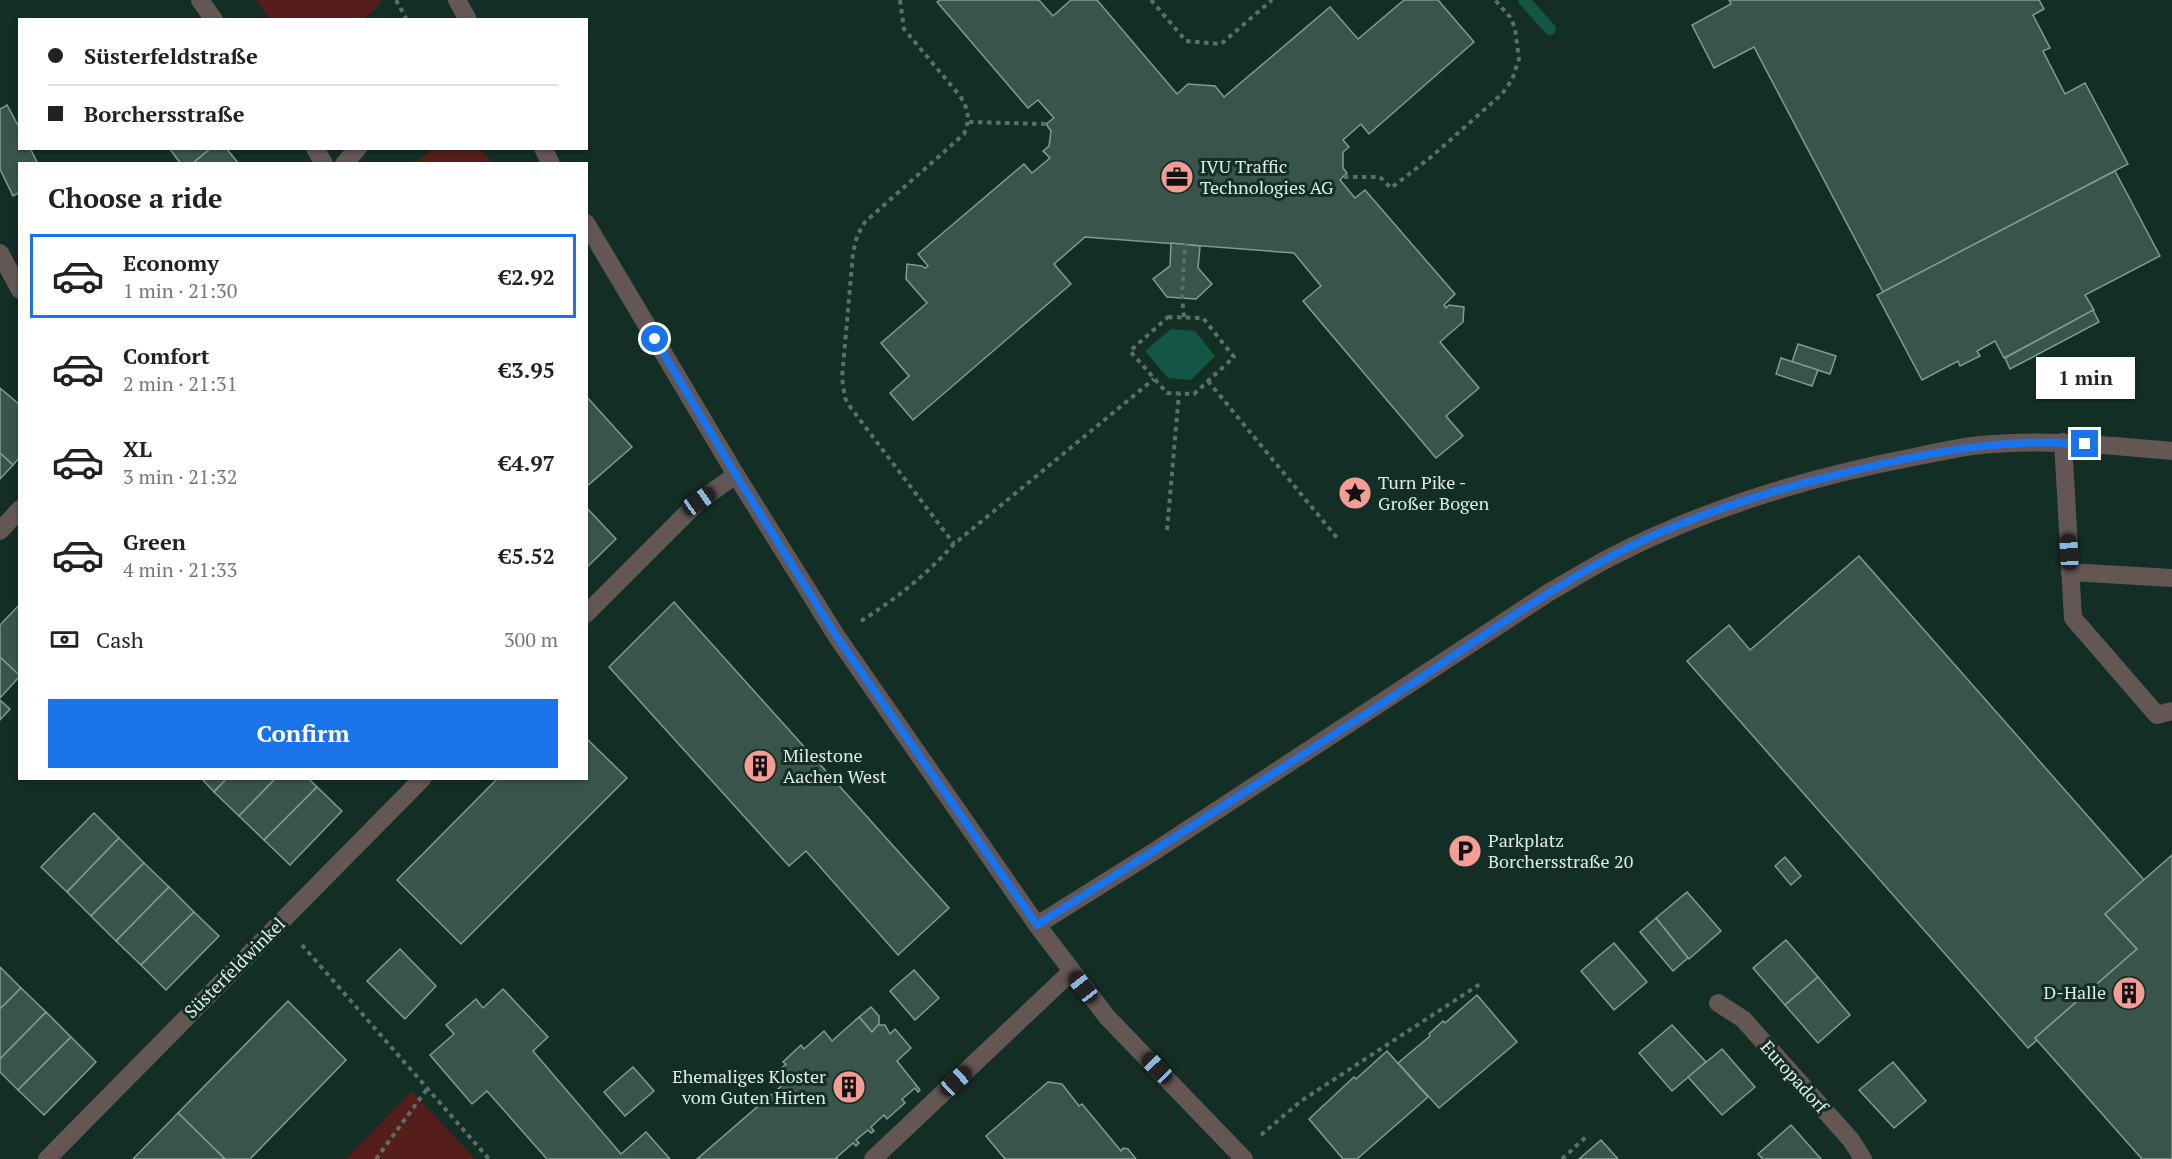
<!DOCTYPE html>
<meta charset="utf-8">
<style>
:root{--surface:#fff;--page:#f2f2f2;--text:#222;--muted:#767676;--line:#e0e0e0;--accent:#1a73e8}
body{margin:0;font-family:"PT Serif",serif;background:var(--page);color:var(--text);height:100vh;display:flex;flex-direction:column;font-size:22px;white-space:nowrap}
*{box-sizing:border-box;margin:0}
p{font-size:20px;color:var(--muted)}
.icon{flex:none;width:33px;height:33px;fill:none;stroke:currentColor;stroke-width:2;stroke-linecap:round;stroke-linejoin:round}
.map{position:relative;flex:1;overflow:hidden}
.drawer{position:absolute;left:18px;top:162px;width:570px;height:618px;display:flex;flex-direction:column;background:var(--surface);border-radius:0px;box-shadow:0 2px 4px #0004}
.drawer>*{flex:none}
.top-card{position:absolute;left:18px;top:18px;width:570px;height:132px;border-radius:0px;box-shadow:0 2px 4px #0004;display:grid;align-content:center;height:132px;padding:0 30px;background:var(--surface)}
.end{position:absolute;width:27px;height:27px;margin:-14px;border:8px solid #1a73e8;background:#fff;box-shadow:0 0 0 3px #fff}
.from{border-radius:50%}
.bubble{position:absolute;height:42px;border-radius:0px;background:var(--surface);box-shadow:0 2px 4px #0004;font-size:20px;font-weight:700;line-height:42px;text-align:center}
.car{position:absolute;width:18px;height:36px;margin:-18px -9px;border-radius:8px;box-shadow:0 0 4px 2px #0007;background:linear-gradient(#222 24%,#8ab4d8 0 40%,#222 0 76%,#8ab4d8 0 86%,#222 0)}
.top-card b{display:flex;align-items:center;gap:21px;height:57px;font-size:22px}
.top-card b+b{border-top:2px solid var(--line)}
.top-card i{width:15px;height:15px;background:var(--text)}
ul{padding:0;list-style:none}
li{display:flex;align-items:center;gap:18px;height:84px;margin:0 12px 9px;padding:0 18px;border:3px solid transparent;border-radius:0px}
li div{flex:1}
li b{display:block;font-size:22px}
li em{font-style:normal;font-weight:700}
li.active{border-color:var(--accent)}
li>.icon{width:54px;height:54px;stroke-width:1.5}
h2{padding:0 30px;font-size:27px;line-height:72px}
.pay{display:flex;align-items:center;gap:15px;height:66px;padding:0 30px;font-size:22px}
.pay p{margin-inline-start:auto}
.primary-button{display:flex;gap:12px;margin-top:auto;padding:12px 30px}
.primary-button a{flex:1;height:69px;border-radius:0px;background:var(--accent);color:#fff;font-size:24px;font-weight:700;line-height:69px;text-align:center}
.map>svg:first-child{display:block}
</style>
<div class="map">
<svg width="2172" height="1159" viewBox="0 0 2172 1159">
<rect width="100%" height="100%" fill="#132e25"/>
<g fill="#561e1b">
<path d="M 256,0 L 379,0 L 381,3 L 364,19 L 271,20 Z"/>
<path d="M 433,149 L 481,149 L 492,163 L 414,163 Z"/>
<path d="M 412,1091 L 475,1159 L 346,1159 Z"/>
</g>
<path fill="#145644" d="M 1171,329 L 1195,331 L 1215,356 L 1191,380 L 1168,378 L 1145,351 Z"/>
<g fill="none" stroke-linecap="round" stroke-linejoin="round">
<path stroke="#145644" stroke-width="12" d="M 1524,0 L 1550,29"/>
</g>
<g fill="#39554b" stroke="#7f9d91" stroke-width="1.5">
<path d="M 940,0 L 1039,0 L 1053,16 L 1071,0 L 1097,0 L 1177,94 L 1188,84 L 1215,86 L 1224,97 L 1330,7 L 1358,39 L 1404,0 L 1438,0 L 1474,42 L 1369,134 L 1361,124 L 1343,140 L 1349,147 L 1343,152 L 1343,168 L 1347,173 L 1340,180 L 1355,198 L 1365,190 L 1455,294 L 1444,305 L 1446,308 L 1449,305 L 1464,307 L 1463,322 L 1440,342 L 1479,388 L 1446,416 L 1463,436 L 1436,458 L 1303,301 L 1321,286 L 1294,253 L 1085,237 L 1054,264 L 1071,284 L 913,420 L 890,393 L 909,376 L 881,343 L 927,303 L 906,279 L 907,264 L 922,266 L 925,268 L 928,266 L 918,254 L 1024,164 L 1032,173 L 1050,158 L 1043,151 L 1049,146 L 1051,131 L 1046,124 L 1054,118 L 1038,100 L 1028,108 L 937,2 Z"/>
<path d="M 1729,0 L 2039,0 L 2044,9 L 2033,15 L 2050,48 L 2043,51 L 2065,94 L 2085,83 L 2128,164 L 1883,292 L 1754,47 L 1714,68 L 1692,25 L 1731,4 Z"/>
<path d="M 7,105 L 20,129 L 20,148 L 30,148 L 38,164 L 20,164 L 20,192 L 13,196 L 0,169 L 0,109 Z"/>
<path d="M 169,148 L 211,148 L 192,164 L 181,164 Z"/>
<path d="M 211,148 L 226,148 L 239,164 L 192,164 Z"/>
<path d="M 2115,171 L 2160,256 L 2085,295 L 2094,310 L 2004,358 L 1995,341 L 1977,351 L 1980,356 L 1960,366 L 1958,361 L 1922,380 L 1877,295 Z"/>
<path d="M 1171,243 L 1200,246 L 1198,268 L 1212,284 L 1196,299 L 1167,297 L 1153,279 L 1170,266 Z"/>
<path d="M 2093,310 L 2099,322 L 2010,369 L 2005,358 Z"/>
<path d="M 1798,344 L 1836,356 L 1830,374 L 1792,362 Z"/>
<path d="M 1781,358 L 1818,370 L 1812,386 L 1776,374 Z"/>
<path d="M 0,388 L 20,405 L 20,457 L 13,465 L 0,453 Z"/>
<path d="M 586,396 L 632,447 L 586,487 Z"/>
<path d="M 0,453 L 13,465 L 0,479 Z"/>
<path d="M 586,507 L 616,539 L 586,568 Z"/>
<path d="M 1859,556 L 2144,880 L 2105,914 L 2137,949 L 2035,1038 L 2037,1040 L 2028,1048 L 1687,661 L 1729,625 L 1750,650 Z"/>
<path d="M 674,602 L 949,908 L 898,955 L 806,851 L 789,866 L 609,667 Z"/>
<path d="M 20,604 L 20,676 L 0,657 L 0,625 Z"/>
<path d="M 0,657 L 20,676 L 0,698 Z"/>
<path d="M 0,700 L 10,709 L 0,720 Z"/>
<path d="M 586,738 L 627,778 L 461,944 L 397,880 L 498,778 L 586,778 Z"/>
<path d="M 201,778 L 227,778 L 214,792 Z"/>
<path d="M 227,778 L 276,778 L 239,816 L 214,792 Z"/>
<path d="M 276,778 L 308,778 L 317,787 L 264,840 L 239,816 Z"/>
<path d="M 317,787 L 342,811 L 290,865 L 264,840 Z"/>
<path d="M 94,813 L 119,838 L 67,892 L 41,867 Z"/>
<path d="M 119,838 L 144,863 L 91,916 L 67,892 Z"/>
<path d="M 2172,855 L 2172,1159 L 2142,1159 L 2035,1038 L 2137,949 L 2105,914 Z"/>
<path d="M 1785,857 L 1801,876 L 1791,885 L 1775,866 Z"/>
<path d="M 144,863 L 169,887 L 116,941 L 91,916 Z"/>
<path d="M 169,887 L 194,912 L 141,965 L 116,941 Z"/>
<path d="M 1687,892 L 1721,931 L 1689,959 L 1656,918 Z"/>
<path d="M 194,912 L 219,936 L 166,990 L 141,965 Z"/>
<path d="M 1656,918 L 1688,958 L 1673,971 L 1640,932 Z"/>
<path d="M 1786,940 L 1818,977 L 1785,1005 L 1753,968 Z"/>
<path d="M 1614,943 L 1647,982 L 1614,1010 L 1581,971 Z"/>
<path d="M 400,949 L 436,986 L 405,1019 L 367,981 Z"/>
<path d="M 0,967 L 21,988 L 0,1009 Z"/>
<path d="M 914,970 L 939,998 L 915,1020 L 890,991 Z"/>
<path d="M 1818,977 L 1850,1015 L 1818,1043 L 1785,1005 Z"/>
<path d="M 21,988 L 46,1012 L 0,1059 L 0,1009 Z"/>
<path d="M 503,989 L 548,1037 L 533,1051 L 621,1154 L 646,1132 L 670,1159 L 547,1159 L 487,1091 L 472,1104 L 430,1055 L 454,1034 L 446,1025 L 476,999 L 483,1008 Z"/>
<path d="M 1477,995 L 1517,1042 L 1439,1108 L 1398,1063 L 1430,1036 L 1429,1034 L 1443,1021 L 1445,1023 Z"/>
<path d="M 288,1001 L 346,1060 L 250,1159 L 225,1159 L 178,1113 Z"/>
<path d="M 871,1007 L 879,1016 L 879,1025 L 872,1032 L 859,1017 Z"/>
<path d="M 46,1012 L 71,1037 L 18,1090 L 0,1072 L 0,1059 Z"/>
<path d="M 859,1017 L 872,1032 L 878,1025 L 885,1025 L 890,1034 L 895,1029 L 911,1048 L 897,1061 L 920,1090 L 918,1092 L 915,1088 L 902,1099 L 905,1103 L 887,1119 L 884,1115 L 871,1127 L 874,1131 L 871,1133 L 868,1130 L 856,1140 L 859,1143 L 856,1146 L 853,1143 L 836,1158 L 838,1159 L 697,1159 L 786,1082 L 779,1073 L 779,1070 L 786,1064 L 783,1062 L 801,1045 L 804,1049 L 824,1031 L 832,1041 Z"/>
<path d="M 1672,1025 L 1706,1062 L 1672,1091 L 1639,1053 Z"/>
<path d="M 71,1037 L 96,1062 L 44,1115 L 18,1090 Z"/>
<path d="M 1722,1049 L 1755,1087 L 1722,1115 L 1688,1077 Z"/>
<path d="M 1387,1051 L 1428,1097 L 1357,1159 L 1343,1159 L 1309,1119 L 1354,1077 L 1356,1079 Z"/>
<path d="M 1893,1062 L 1926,1101 L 1894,1128 L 1859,1090 Z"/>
<path d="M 633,1067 L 654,1091 L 625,1116 L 604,1092 Z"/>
<path d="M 1048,1082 L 1062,1084 L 1079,1106 L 1082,1104 L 1121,1151 L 1123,1148 L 1128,1149 L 1136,1159 L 1005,1159 L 986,1136 Z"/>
<path d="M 178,1113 L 225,1159 L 133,1159 Z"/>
<path d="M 1791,1125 L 1821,1159 L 1763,1159 L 1758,1154 Z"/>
<path d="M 1601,1140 L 1618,1159 L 1579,1159 Z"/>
</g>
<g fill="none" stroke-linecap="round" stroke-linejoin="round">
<g stroke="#5a7169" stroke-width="4" stroke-dasharray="4.5 4.5" stroke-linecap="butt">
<path d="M 396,0 L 407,20"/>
<path d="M 900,0 L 904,29 L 960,96 C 969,110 970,119 964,134 L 865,222 L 857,236 L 853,253 L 842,378 L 845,398 L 851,408 L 954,544"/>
<path d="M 1151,0 L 1186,41 L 1221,44 L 1272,0"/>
<path d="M 969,122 L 1046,124"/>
<path d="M 1344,177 L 1380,177 L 1391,188 L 1431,157 L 1502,94 L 1512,80 L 1519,59 L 1515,28 L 1510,17 L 1495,0"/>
<path d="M 1168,317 L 1203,318 L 1234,357 L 1194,394 L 1167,393 L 1130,351 Z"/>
<path d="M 1184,317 L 1182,297 L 1185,244"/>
<path d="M 1208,381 L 1338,539"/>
<path d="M 1167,530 L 1179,393"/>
<path d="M 861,621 C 897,598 925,576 954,544 L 1154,379"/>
<path d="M 302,945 L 489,1159"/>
<path d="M 1261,1135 L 1301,1101 L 1480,984"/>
<path d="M 376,1159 L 427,1089"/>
<path d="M 1562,1159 L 1587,1136"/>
</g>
<g stroke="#635655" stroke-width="18">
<path d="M 200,0 L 214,20"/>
<path d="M 457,0 L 468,20"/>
<path d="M 315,148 L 324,164"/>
<path d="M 543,148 L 551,164"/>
<path d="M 344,164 L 358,148"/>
<path d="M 586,223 L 736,475 L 837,637 L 1037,925 L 1107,1017 L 1244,1159"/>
<path d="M 0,253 L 20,290"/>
<path d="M 2063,442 L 2073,618 L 2157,715 L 2172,711"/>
<path d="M 0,531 L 20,509"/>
<path d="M 2070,572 L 2172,578"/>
<path d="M 586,614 L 699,501 L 736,475"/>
<path d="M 1037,925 L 1155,851 L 1548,593 C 1569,581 1590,568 1611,557 C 1706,508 1809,477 1914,457 C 1933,453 1952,449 1972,446 C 2038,438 2106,445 2172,451"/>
<path d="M 1718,1003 L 1743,1019 L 1851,1140 L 1863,1159"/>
<path d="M 47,1159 L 423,778"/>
<path d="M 873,1159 L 1072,971"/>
</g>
</g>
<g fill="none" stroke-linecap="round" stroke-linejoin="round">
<path stroke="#1a73e8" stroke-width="8" d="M 655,339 L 736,475 L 837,637 L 1037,925 C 1152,853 1266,778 1380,705 C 1455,656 1529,602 1608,558 C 1680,519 1761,493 1840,474 C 1920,454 2002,437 2085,444"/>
</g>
<defs>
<symbol id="office-disc" viewBox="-11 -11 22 22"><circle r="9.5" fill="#f59c94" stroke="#132e25"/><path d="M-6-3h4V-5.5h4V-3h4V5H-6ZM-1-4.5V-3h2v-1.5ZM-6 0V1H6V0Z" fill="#111"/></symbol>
<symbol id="sight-disc" viewBox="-11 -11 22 22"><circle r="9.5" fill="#f59c94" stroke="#132e25"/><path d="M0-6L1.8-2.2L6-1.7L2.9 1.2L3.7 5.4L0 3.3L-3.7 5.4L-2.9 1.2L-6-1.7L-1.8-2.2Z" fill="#111"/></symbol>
<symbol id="building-disc" viewBox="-11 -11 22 22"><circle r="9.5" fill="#f59c94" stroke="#132e25"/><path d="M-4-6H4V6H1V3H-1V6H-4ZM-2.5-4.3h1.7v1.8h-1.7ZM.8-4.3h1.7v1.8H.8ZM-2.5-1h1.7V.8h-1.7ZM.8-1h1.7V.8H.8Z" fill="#111"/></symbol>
<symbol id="parking-disc" viewBox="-11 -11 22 22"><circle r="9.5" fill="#f59c94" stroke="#132e25"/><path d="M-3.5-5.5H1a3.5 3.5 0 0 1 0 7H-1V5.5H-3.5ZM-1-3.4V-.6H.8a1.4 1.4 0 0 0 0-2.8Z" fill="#111"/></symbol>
</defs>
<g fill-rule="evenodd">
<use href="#office-disc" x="1158" y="158" width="38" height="38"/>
<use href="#sight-disc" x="1336" y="474" width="38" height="38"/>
<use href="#building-disc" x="741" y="747" width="38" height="38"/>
<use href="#parking-disc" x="1446" y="832" width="38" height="38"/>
<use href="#building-disc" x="2110" y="974" width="38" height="38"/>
<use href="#building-disc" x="830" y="1068" width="38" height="38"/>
</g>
<g text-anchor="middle" stroke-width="6" stroke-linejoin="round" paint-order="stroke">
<g font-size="18" fill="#deeee7" stroke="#132e25" text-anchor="start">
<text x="1200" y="173">IVU Traffic<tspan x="1200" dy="21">Technologies AG</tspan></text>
<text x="1378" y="489">Turn Pike -<tspan x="1378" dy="21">Großer Bogen</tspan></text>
<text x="783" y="762">Milestone<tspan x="783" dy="21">Aachen West</tspan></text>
<text x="1488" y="847">Parkplatz<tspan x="1488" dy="21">Borchersstraße 20</tspan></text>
<text x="2106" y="999" text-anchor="end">D-Halle</text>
<text x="826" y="1083" text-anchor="end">Ehemaliges Kloster<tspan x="826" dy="21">vom Guten Hirten</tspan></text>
</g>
<g font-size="18" fill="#deeee7" stroke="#132e25">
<text transform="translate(235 968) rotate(-45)" y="6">Süsterfeldwinkel</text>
<text transform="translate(1794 1077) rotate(48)" y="6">Europadorf</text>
</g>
</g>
</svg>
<i class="end from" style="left:655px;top:339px"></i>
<i class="end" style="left:2085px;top:444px"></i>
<div class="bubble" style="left:2036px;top:357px;width:99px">1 min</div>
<i class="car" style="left:699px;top:501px;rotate:55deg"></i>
<i class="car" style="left:2069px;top:552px;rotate:357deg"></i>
<i class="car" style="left:1083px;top:987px;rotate:322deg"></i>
<i class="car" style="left:1157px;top:1068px;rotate:316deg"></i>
<i class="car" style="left:956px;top:1081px;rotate:47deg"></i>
<div class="top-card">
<b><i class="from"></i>Süsterfeldstraße</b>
<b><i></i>Borchersstraße</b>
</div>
<section class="drawer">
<h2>Choose a ride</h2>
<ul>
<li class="active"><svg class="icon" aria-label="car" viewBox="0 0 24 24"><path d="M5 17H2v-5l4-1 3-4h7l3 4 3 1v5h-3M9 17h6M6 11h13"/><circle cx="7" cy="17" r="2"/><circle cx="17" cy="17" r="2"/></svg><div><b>Economy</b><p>1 min · 21:30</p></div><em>€2.92</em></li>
<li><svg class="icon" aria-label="car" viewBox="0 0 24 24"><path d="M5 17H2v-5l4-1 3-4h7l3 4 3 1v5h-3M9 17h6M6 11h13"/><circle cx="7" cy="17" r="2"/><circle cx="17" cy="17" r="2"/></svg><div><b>Comfort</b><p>2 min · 21:31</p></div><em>€3.95</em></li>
<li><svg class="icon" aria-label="car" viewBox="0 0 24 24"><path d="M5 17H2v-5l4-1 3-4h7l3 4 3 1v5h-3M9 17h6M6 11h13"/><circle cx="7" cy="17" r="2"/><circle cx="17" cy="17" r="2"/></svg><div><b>XL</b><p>3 min · 21:32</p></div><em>€4.97</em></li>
<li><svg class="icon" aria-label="car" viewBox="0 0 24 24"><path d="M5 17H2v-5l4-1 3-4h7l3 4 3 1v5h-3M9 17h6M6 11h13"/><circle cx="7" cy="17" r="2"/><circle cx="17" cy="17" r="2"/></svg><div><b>Green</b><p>4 min · 21:33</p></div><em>€5.52</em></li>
</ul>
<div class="pay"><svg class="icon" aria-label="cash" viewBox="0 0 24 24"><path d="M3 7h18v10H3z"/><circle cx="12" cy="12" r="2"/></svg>Cash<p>300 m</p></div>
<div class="primary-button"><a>Confirm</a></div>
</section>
</div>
